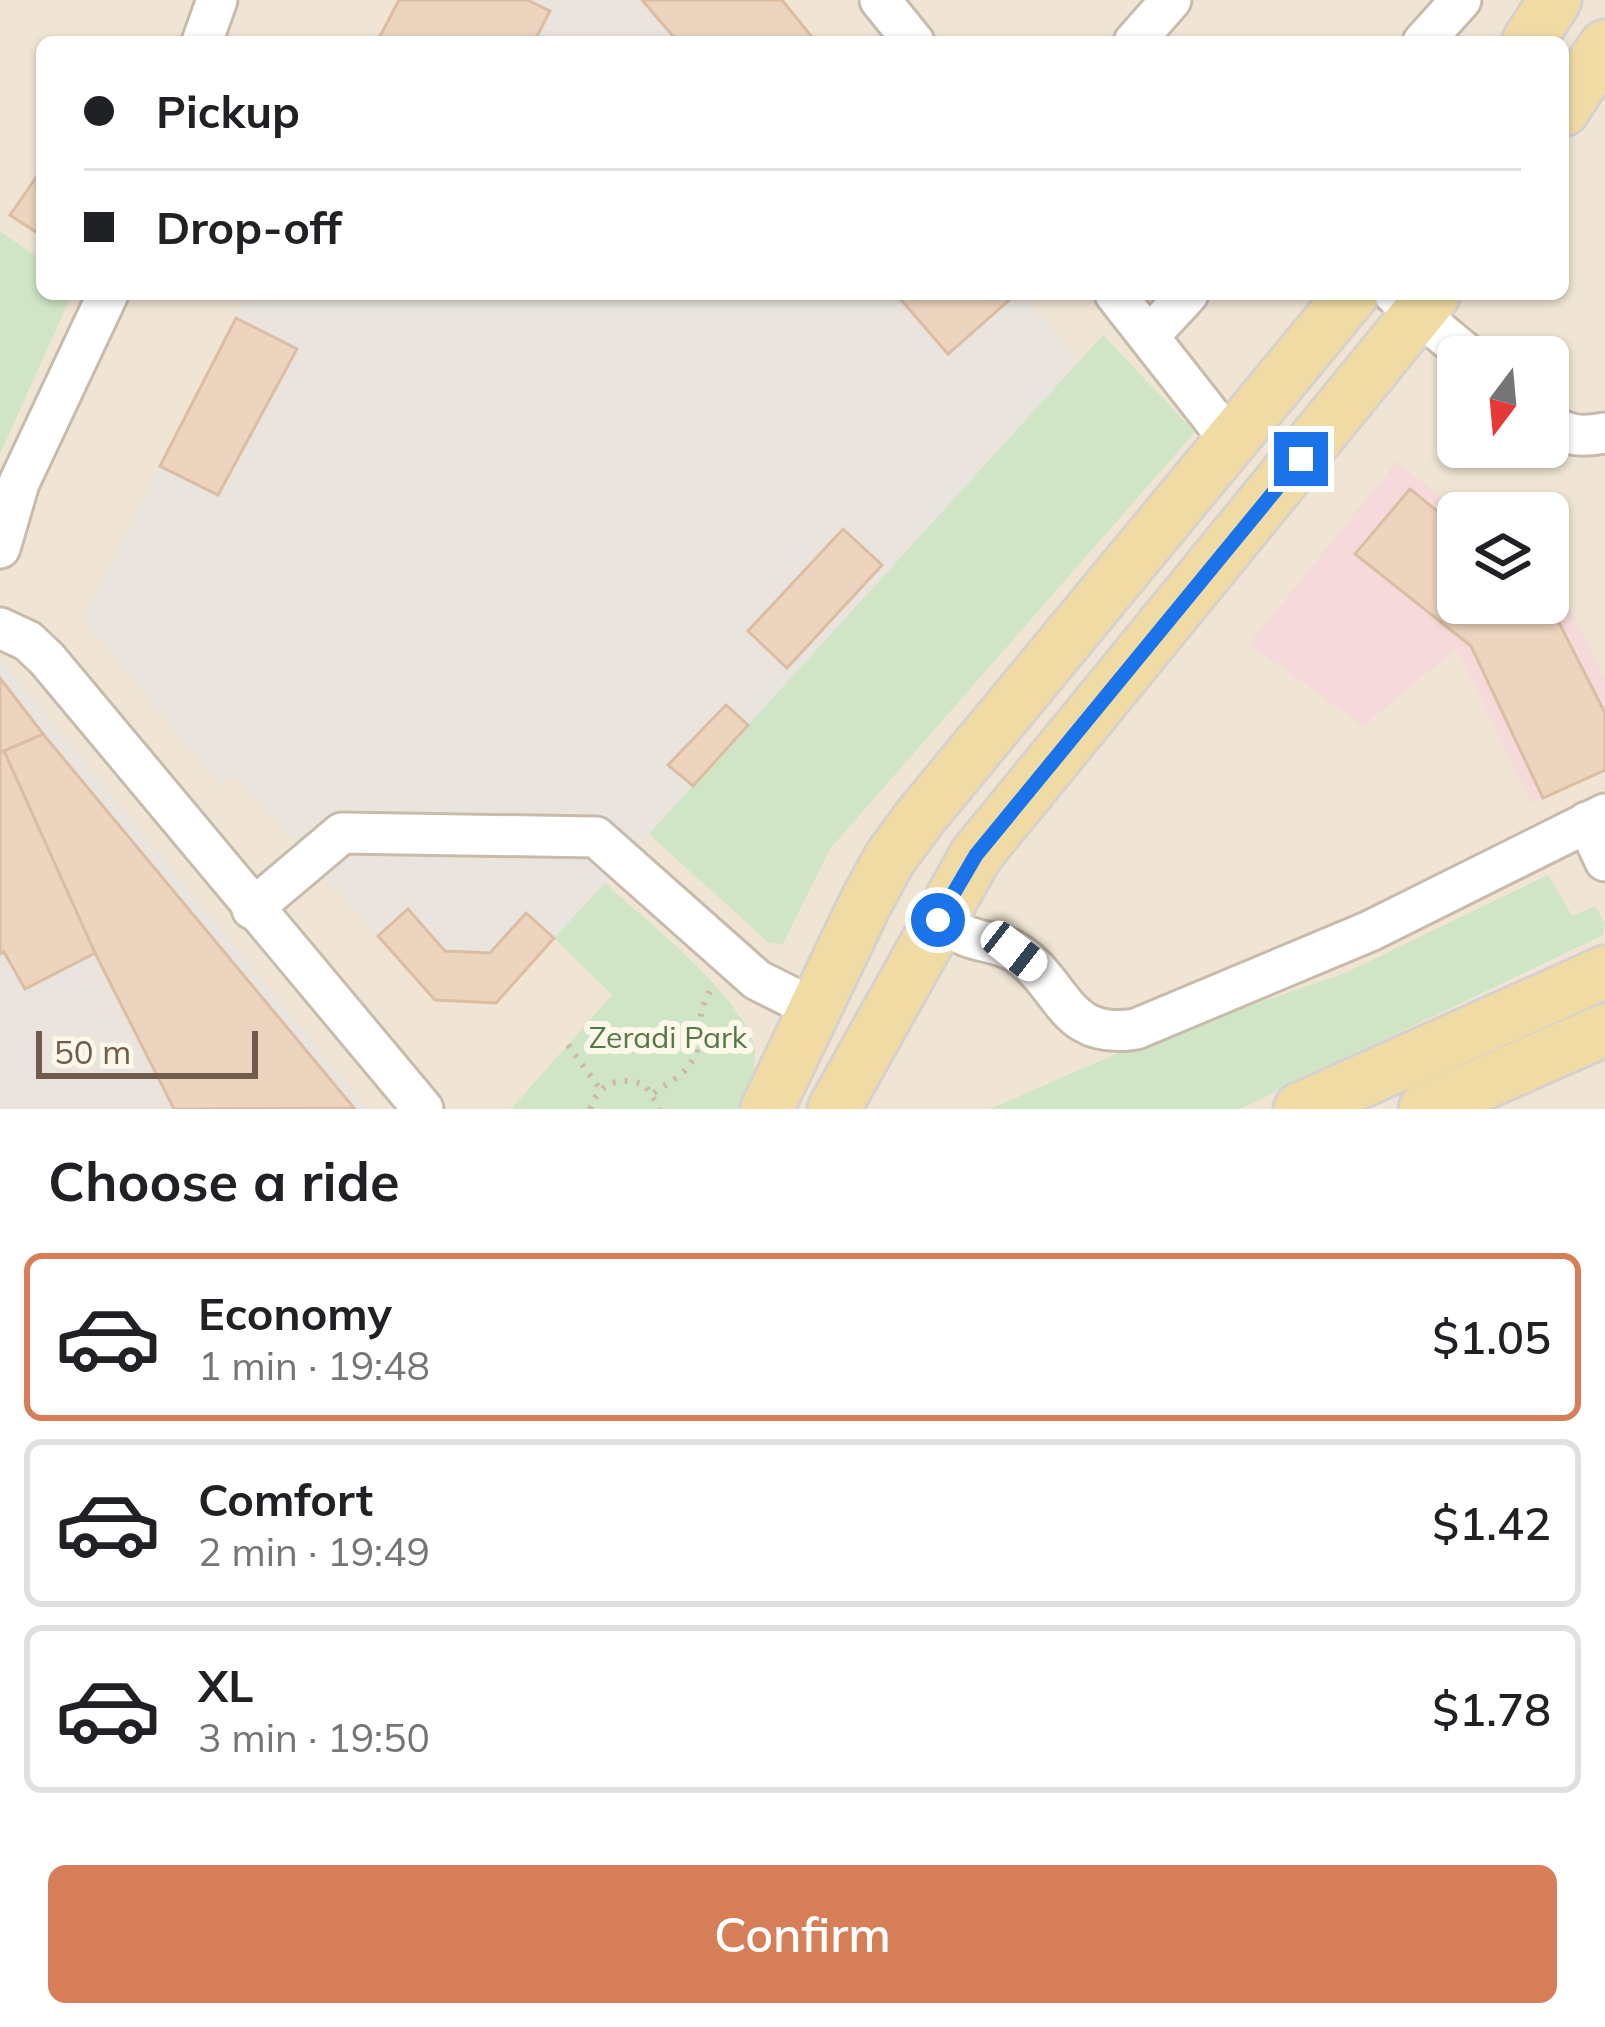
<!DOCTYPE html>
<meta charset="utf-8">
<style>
:root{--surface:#fff;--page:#f6f6f6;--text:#202124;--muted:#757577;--line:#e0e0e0;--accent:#d67e57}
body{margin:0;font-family:Mulish,sans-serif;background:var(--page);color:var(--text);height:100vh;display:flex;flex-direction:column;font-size:45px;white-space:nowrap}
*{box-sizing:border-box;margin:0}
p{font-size:39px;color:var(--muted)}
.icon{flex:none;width:66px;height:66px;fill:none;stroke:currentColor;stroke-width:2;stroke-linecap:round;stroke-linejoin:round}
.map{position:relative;height:1109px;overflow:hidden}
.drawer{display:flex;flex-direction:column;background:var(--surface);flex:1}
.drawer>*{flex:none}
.banner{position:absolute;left:36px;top:36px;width:1533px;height:264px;border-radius:18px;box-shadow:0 3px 9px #0004;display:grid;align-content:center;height:264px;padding:0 48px;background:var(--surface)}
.needle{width:78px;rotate:196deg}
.controls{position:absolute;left:1437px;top:336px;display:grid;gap:24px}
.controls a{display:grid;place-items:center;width:132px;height:132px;border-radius:18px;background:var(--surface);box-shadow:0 3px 9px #0004;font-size:60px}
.scale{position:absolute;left:36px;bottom:30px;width:222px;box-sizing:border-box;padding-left:12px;border:6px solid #6f5c4d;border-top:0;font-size:33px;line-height:42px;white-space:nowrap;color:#6f5c4d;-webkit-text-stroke:9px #fdf7ea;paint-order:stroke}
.end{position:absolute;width:54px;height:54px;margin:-27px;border:15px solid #1a73e8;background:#fff;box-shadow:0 0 0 6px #fff}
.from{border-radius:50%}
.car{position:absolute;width:36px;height:72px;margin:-36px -18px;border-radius:15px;box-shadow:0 0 9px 3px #0007;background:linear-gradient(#fff 24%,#345 0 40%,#fff 0 76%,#345 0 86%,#fff 0)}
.banner b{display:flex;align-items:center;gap:42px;height:114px;font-size:45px}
.banner b+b{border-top:3px solid var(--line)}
.banner i{width:30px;height:30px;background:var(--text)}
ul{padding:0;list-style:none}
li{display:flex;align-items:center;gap:36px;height:168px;margin:0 24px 18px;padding:0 24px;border:6px solid var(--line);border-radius:18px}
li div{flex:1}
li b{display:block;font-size:45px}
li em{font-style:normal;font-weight:600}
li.active{border-color:var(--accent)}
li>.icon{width:108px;height:108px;stroke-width:1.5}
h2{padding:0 48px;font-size:54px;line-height:144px}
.cta{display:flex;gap:24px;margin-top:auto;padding:24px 48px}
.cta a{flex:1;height:138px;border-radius:18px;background:var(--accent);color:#fff;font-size:48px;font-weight:600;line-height:138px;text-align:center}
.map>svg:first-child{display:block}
</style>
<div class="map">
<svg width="1605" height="1109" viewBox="0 0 1605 1109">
<rect width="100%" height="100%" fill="#f9f3e4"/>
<path fill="#f0e5d4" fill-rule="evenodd" d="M 0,0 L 1605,0 L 1605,1109 L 0,1109 ZM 42,42 L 1563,42 L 1563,294 L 42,294 ZM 1458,357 L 1548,357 L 1548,447 L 1458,447 ZM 1458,513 L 1548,513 L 1548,603 L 1458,603 Z"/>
<g fill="#e9e4de">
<path d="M 399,0 L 782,0 L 816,42 L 377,42 Z"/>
<path d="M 248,294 L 1024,294 L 1080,361 L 496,1003 L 435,1000 L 236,776 L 220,785 L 83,618 Z"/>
<path d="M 0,662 L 4,662 L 367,1109 L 0,1109 Z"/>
</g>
<path fill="#f6d9da" d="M 1397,461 L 1459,513 L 1458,603 L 1548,603 L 1548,587 L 1566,601 L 1605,679 L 1605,771 L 1532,804 L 1456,649 L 1363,726 L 1249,644 Z"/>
<g fill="#cfe5c5">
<path d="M 0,231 L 42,261 L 42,294 L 72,294 L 0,454 Z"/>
<path d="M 1103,335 L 1195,432 L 830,849 L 783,944 L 769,943 L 649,834 Z"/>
<path d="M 1548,875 L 1572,916 L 1596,906 L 1605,925 L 1603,935 L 1240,1109 L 990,1109 L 1134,1046 L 1345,973 Z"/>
<path d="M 605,883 C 644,919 744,997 754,1047 C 758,1069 748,1090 739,1109 L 511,1109 L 612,995 L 554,938 Z"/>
</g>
<g fill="#ecd4bf" stroke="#dcbda1" stroke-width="3">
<path d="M 399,0 L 527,0 L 550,11 L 534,42 L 377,42 Z"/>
<path d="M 642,0 L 782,0 L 816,42 L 678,42 Z"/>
<path d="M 42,169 L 42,236 L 10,215 Z"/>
<path d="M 896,294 L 1016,294 L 948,354 Z"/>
<path d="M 236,318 L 297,349 L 218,495 L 160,466 Z"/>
<path d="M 1410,489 L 1458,528 L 1458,603 L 1549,603 L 1605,713 L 1605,770 L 1543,798 L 1471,646 L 1355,554 Z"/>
<path d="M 843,529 L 882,565 L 787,668 L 748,631 Z"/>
<path d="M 0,678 L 43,734 L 0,753 Z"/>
<path d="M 726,705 L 748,725 L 693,786 L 668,765 Z"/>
<path d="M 43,734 L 354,1108 L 174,1109 L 95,953 L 4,751 Z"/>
<path d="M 4,751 L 95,953 L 25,989 L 4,952 L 0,954 L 0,753 Z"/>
<path d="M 408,909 L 445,951 L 490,953 L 526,913 L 554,938 L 496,1003 L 435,1000 L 378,936 Z"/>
</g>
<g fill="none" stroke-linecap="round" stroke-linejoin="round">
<defs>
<g id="minor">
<path d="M 880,0 L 914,42"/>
<path d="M 202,42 L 217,0"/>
<path d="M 1134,42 L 1171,0"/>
<path d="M 1423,42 L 1461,0"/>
<path d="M 1115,294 L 1232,443"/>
<path d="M 1394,294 L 1470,357"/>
<path d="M 1149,336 L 1188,294"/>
<path d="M 1548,422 C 1567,437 1582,437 1605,433"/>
<path d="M 0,548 L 19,483 L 108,294"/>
<path d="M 0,628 L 28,641 L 47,659 L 423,1109"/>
<path d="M 1587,822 L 1605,861"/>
<path d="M 252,909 L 342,833 L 596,837 L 757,980 L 815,1009"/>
<path d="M 938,920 C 949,926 960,935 972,938 C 987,943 1002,943 1017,953 C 1065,985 1063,1041 1136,1029 L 1370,931 L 1605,814"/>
</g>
<g id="major">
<path d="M 1528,42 L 1555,0"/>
<path d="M 1563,110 L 1605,46"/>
<path d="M 767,1109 L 865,904 L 890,858 L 921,816 L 1352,294"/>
<path d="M 834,1109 L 976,855 L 1434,294"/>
<path d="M 1300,1109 L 1605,972"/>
<path d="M 1425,1109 L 1605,1030"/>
</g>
</defs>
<use href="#minor" stroke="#c9bbac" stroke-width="45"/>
<use href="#major" stroke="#d7d1cd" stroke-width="57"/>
<g stroke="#d0b8a3" stroke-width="6" stroke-dasharray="3 9" stroke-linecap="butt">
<path d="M 568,1045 L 600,1089"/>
<path d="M 654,1093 C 666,1084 685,1075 692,1061 C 707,1037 690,1019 714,986"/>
<path d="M 590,1109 C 598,1083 620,1075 645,1085 L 660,1109"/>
</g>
<use href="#minor" stroke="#fff" stroke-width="39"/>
<use href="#major" stroke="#f1dba4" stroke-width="51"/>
</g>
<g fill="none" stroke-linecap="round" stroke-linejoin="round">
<path stroke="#1a73e8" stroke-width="15" d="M 938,920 L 976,855 L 1301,459"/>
</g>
<g text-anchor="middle" stroke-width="12" stroke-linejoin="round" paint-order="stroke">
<g font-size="30" fill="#547949" stroke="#fdf7ea">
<text x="668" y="1048">Zeradi Park</text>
</g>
</g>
</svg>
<div class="controls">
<a><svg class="needle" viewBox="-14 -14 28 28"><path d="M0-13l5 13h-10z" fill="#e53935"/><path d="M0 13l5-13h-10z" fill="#757577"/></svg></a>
<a><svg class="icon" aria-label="layers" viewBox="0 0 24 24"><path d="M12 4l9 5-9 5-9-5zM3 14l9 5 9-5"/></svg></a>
</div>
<div class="scale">50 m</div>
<i class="end from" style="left:938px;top:920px"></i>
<i class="end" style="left:1301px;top:459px"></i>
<i class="car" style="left:1014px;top:951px;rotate:128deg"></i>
<div class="banner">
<b><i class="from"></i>Pickup</b>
<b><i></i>Drop-off</b>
</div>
</div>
<section class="drawer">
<h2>Choose a ride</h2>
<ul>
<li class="active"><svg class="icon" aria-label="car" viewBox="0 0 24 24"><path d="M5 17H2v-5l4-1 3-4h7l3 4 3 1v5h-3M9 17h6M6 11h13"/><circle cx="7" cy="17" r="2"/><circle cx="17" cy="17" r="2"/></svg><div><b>Economy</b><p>1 min · 19:48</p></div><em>$1.05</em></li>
<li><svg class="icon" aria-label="car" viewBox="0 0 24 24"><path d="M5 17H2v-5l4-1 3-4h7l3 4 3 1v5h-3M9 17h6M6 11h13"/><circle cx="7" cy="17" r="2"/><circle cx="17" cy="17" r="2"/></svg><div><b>Comfort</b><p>2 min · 19:49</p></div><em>$1.42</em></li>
<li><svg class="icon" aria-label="car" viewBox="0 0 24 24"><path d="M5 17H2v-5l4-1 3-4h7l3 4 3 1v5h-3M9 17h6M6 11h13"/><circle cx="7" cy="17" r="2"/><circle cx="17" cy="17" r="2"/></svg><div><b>XL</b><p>3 min · 19:50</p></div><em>$1.78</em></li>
</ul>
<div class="cta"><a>Confirm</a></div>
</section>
